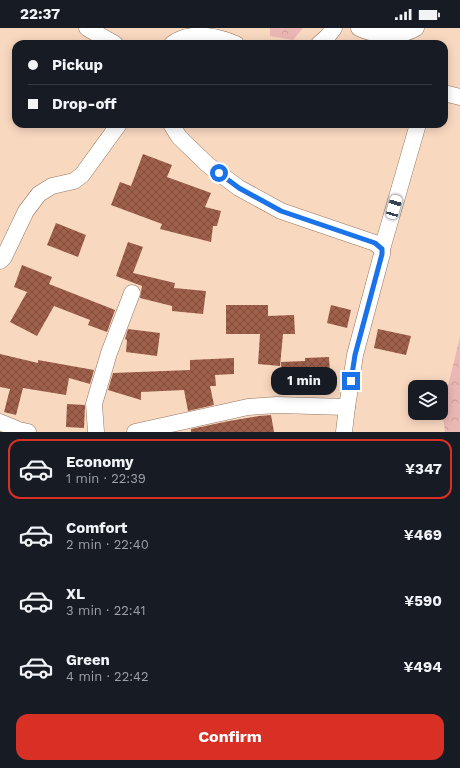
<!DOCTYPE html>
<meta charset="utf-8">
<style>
:root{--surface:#171b24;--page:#20242c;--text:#f1f3f6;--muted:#9ea1a6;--line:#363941;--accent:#d93025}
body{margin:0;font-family:"Work Sans",sans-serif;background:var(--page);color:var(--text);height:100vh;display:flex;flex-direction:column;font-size:15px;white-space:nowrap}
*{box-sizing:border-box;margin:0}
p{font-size:13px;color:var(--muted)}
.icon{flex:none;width:22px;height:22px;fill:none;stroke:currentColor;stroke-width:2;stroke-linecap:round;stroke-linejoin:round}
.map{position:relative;height:404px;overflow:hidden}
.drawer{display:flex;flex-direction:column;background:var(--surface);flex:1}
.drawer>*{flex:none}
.banner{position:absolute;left:12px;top:12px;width:436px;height:88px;border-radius:12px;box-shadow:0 2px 10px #0003;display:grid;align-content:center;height:88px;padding:0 16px;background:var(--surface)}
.tools{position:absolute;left:408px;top:352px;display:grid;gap:8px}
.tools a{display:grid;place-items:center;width:40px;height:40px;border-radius:8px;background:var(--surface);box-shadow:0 2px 10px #0003;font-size:20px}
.end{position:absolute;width:18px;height:18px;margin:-9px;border:5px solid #1a73e8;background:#fff;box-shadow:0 0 0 2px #fff}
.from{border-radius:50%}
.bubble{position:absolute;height:28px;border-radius:12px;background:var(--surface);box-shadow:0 2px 10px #0003;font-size:13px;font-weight:700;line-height:28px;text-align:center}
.car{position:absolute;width:12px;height:24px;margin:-12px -6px;border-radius:5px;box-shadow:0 0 3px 1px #0007;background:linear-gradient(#fff 24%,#345 0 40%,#fff 0 76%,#345 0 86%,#fff 0)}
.banner b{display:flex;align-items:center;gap:14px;height:38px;font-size:15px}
.banner b+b{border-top:1px solid var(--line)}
.banner i{width:10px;height:10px;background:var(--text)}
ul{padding:7px 0 0;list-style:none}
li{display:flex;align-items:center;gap:12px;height:60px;margin:0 8px 6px;padding:0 8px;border:2px solid transparent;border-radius:12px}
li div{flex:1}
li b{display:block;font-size:15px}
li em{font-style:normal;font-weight:700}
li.active{border-color:var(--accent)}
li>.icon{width:36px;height:36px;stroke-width:1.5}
.cta{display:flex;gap:8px;margin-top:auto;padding:8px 16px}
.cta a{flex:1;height:46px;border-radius:12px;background:var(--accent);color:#fff;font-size:16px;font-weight:700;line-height:46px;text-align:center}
.status{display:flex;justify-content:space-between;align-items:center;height:28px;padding:0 20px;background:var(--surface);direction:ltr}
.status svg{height:11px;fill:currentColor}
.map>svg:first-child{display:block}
</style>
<div class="status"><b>22:37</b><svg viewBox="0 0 49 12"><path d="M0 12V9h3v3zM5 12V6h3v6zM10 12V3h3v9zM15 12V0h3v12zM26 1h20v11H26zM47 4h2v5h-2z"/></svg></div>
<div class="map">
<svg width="460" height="404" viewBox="0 0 460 404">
<defs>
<pattern id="forest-crowns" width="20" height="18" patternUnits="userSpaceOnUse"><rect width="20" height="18" fill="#ebb7b5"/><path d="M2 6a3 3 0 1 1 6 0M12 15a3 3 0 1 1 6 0" fill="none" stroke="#c99d9a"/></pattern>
<pattern id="building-cross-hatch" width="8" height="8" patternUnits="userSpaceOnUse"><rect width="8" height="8" fill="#9e5f4b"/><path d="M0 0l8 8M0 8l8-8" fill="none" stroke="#804d3d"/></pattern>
</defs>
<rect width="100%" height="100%" fill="#f9d8c0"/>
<g fill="url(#forest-crowns)">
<path d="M 270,0 L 303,0 L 293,12 L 270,8 Z"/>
<path d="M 460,309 L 460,404 L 445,404 L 442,382 Z"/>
</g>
<g fill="url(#building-cross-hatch)">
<path d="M 143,126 L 172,137 L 167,149 L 211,165 L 205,179 L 221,183 L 217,198 L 213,198 L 211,214 L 160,201 L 162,196 L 111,177 L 120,154 L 131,158 Z"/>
<path d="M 56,195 L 86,207 L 78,229 L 47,217 Z"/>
<path d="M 128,214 L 143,219 L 133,245 L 175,255 L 174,260 L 206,263 L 203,286 L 172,283 L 172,278 L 140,270 L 142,258 L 116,248 Z"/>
<path d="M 22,237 L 52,249 L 49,256 L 115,282 L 107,304 L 88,297 L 90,292 L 54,278 L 37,308 L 10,294 L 27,264 L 14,259 Z"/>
<path d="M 226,277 L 268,277 L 268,288 L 294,287 L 295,306 L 283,306 L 280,338 L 258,336 L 260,306 L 226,306 Z"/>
<path d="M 331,277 L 351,282 L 347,300 L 327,295 Z"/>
<path d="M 128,301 L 160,305 L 157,328 L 126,324 L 127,312 L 125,311 Z"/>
<path d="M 378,301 L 411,308 L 406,327 L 374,320 Z"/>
<path d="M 0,326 L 38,335 L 38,332 L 94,342 L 90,356 L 69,350 L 66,367 L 23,360 L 16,387 L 4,384 L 10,361 L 0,359 Z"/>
<path d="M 329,329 L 330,346 L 299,348 L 300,363 L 283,364 L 281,334 L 305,333 L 305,330 Z"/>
<path d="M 234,330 L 234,346 L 215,347 L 216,358 L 210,358 L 214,377 L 188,383 L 184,362 L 141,364 L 141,372 L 108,362 L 113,345 L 190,342 L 190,332 Z"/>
<path d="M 67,376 L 85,377 L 84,400 L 66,399 Z"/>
<path d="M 271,387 L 274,404 L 191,404 L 191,401 L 229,393 L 259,388 Z"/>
</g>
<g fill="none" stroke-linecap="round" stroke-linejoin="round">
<defs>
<g id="minor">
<path d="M 87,0 L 115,16"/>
<path d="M 359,0 C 376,8 400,10 416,0"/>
<path d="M 172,16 C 190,2 217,8 236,16"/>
<path d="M 319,16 L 327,9 L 334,0"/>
<path d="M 444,67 L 448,66 L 460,69"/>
<path d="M 171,96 L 179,109 L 208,137 L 239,160 L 281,183 L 375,215 L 382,221"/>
<path d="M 0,233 L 4,229 L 26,183 L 39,166 L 52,158 L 74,153 L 82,147 L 119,96"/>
<path d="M 0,394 L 19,402 L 28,404"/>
<path d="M 96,404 L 94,376 L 109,325 L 132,265"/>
<path d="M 135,404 L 248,379 L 277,377 L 347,379"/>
<path d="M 344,404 L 347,379 L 355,327 L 382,226 L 382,221 L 418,96"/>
</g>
</defs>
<use href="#minor" stroke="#947661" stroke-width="17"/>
<use href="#minor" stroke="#fff" stroke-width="16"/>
</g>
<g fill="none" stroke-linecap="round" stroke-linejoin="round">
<path stroke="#1a73e8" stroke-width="5" d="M 219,145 L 239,160 L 281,183 L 375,215 L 382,221 L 382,226 L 355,327 L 351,353"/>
</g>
</svg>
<div class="tools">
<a><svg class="icon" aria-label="layers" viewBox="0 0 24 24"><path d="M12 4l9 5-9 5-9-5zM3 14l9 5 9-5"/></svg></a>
</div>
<i class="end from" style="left:219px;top:145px"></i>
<i class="end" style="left:351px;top:353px"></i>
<div class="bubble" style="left:271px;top:339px;width:66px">1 min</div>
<i class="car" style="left:394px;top:179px;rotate:16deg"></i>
<div class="banner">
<b><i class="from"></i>Pickup</b>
<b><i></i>Drop-off</b>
</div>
</div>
<section class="drawer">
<ul>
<li class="active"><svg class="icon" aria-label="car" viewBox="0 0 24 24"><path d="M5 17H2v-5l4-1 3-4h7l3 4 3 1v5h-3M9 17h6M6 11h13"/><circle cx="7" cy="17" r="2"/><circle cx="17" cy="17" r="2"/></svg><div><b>Economy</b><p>1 min · 22:39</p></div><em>¥347</em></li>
<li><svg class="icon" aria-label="car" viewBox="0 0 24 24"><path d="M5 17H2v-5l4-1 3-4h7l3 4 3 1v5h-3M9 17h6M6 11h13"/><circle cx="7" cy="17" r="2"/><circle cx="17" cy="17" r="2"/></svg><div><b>Comfort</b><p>2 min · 22:40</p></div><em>¥469</em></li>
<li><svg class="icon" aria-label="car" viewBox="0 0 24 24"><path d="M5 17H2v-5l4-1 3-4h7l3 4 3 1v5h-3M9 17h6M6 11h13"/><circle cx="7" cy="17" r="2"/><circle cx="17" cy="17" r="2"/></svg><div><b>XL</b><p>3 min · 22:41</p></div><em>¥590</em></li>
<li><svg class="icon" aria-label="car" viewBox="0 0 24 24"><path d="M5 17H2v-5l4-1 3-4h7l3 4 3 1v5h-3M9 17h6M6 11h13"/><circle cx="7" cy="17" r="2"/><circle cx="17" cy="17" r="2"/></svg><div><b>Green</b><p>4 min · 22:42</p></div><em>¥494</em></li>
</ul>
<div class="cta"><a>Confirm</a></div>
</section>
